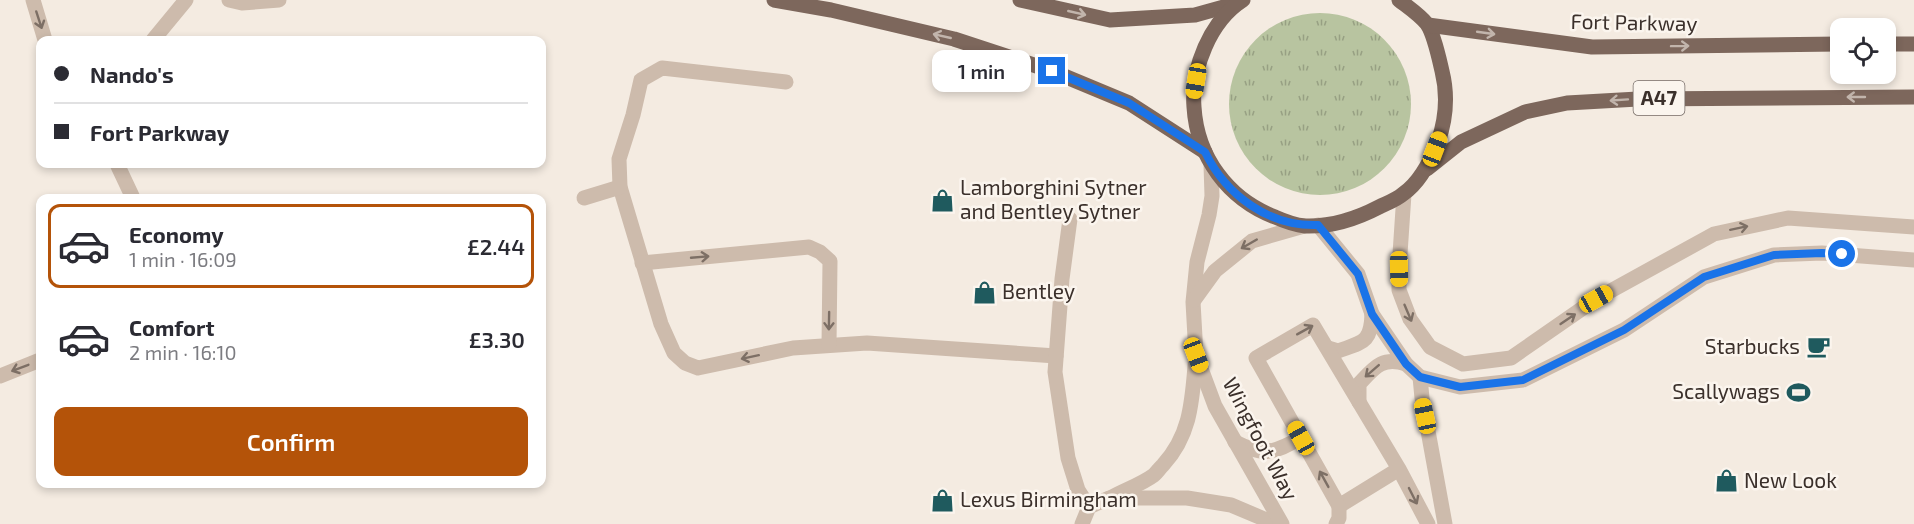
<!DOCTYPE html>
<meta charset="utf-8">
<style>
:root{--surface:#fff;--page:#f7f7f7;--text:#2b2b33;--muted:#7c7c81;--line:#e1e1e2;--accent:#b45309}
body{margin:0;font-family:"Exo 2",sans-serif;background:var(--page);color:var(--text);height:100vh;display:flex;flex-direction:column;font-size:22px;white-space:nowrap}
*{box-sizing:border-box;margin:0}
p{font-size:20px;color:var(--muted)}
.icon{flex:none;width:33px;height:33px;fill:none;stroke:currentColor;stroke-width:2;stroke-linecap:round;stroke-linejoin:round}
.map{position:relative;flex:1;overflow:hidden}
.sheet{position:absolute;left:36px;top:194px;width:510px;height:294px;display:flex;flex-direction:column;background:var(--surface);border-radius:12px;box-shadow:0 3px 9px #0003}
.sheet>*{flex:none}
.hud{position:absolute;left:36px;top:36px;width:510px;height:132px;border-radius:12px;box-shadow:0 3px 9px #0003;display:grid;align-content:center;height:132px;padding:0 18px;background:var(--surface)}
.controls{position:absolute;left:1830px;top:18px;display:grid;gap:12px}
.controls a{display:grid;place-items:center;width:66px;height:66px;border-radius:12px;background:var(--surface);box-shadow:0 3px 9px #0003;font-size:30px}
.end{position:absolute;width:27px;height:27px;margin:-14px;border:8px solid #1a73e8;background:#fff;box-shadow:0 0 0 3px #fff}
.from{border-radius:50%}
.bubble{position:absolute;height:42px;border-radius:12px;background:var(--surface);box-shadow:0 3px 9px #0003;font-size:20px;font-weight:600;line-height:42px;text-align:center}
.car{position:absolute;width:18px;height:36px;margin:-18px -9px;border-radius:8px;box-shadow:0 0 4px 2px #0007;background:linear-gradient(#f5c518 24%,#345 0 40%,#f5c518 0 76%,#345 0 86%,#f5c518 0)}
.hud b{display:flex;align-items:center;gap:21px;height:57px;font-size:22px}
.hud b+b{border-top:2px solid var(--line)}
.hud i{width:15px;height:15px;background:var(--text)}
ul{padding:10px 0 0;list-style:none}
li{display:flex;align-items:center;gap:18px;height:84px;margin:0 12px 9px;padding:0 6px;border:3px solid transparent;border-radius:12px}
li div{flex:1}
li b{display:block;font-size:22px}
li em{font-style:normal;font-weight:600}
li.on{border-color:var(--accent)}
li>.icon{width:54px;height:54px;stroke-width:1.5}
.primary-button{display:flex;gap:12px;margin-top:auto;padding:12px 18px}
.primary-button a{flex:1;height:69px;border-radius:12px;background:var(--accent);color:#fff;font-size:24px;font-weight:600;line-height:69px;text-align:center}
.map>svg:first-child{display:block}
</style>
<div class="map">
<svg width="1914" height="524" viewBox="0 0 1914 524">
<defs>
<pattern id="grass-tufts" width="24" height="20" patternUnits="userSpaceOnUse" patternTransform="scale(1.5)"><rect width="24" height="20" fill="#b8c4a0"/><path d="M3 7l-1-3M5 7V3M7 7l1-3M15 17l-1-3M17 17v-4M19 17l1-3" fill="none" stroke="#97a083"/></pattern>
</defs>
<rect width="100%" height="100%" fill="#f4ebe1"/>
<circle fill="url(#grass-tufts)" cx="1320" cy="104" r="91"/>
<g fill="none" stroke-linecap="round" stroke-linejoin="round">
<g stroke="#cdbbac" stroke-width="15">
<path d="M 33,0 L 45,40"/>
<path d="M 229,0 L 242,3 L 279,0"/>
<path d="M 153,40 L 186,0"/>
<path d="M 786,82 L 662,68 L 641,80 L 633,115 L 619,159 L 620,187 L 661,324 L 674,353 L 685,363 L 698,368 L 793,348 L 867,343 L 1056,356"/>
<path d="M 117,164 L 133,198"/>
<path d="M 1404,194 L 1399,269 L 1399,290 L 1410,319 L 1430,347 L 1463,364 L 1511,358 L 1596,299 L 1714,234 L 1788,218 L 1914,227"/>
<path d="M 584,198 L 620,187"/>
<path d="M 1070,219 L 1062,279 L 1055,372 L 1068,458 L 1078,490 L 1089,507"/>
<path d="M 1318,225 L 1358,274 L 1372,314 L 1406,364 L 1420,377 L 1460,387 L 1523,380 L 1624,330 L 1704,277 L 1774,255 L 1822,253 L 1914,260"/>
<path d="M 642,263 L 809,247 L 820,252 L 830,261 L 829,345"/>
<path d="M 1328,348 L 1338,351 C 1363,342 1371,343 1372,314"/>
<path d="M 0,376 L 40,360"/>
<path d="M 1420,377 L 1422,398 L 1445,524"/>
<path d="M 1359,402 L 1359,384 C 1374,368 1382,356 1406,364"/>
<path d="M 1235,442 C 1264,457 1273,453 1301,438"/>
<path d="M 1399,469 L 1339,506 L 1256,358 L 1313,325 L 1399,469 L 1428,524"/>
<path d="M 1112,497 C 1125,490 1142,484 1154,475 C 1157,472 1160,468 1163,465 C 1193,432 1192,396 1196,355"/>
<path d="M 1082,524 L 1089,507 L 1109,498 L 1187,498 L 1231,505 L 1276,524"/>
<path d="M 1336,524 L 1339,518 L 1339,506"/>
</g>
<g stroke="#cdbbac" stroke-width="15">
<path d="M 1211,165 L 1212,196 L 1209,215 L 1197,262 L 1193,302 L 1196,355 L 1215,406 L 1282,524"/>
<path d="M 1194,300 L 1215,271 L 1252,241 L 1304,226"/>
</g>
<g stroke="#7d675c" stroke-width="15">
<path d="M 774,0 L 831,10 L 954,39 L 1052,71 L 1129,103 L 1205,152"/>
<path d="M 1020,0 L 1110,20 L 1195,15 L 1238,3"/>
<path d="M 1243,0 C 1210,21 1191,69 1194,107 C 1197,157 1228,199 1275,217 C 1284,221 1295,225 1305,226 C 1332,227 1356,219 1379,207 C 1387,203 1396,200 1403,194 C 1419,183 1431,160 1438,142 C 1446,119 1448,95 1442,71 C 1439,58 1434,34 1427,24 C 1420,15 1408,7 1399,0"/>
<path d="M 1428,25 L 1592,47 L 1840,44"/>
<path d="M 1886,44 L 1914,44"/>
<path d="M 1427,169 L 1461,142 L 1525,112 L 1567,103 L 1638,99 L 1914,97"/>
</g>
</g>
<defs><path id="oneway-shaft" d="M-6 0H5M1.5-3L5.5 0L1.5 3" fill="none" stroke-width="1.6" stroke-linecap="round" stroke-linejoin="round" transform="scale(1.5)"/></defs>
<g stroke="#c2b5ac">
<use href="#oneway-shaft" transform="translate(1077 13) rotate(13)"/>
<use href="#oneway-shaft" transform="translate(1486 33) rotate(8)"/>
<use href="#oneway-shaft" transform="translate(942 36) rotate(-167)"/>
<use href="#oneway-shaft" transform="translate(1680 46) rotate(-1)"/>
<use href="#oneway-shaft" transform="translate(1856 97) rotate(180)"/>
<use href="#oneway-shaft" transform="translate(1619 100) rotate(176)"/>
</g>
<g stroke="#7d6f65">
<use href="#oneway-shaft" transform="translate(39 20) rotate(72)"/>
<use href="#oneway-shaft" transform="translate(1739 228) rotate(-12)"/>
<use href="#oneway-shaft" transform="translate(1249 244) rotate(150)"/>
<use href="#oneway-shaft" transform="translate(700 257) rotate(-5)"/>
<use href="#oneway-shaft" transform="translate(1408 313) rotate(67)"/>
<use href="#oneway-shaft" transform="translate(1568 319) rotate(-34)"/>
<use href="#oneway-shaft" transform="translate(829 321) rotate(91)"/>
<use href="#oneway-shaft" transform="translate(1305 330) rotate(-29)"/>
<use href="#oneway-shaft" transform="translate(750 357) rotate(168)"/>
<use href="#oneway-shaft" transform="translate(20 368) rotate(159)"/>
<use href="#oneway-shaft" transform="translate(1372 371) rotate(139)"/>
<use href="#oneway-shaft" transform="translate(1324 479) rotate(-119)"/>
<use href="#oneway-shaft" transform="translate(1413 496) rotate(63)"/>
</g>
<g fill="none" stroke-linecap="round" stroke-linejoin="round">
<path stroke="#1a73e8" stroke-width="8" d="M 1052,71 L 1129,103 L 1205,152 C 1226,195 1269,227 1318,225 L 1358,274 L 1372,314 L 1406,364 L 1420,377 L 1460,387 L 1523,380 L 1624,330 L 1704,277 L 1774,255 L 1822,253 L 1842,254"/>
</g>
<defs>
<symbol id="shop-bare" viewBox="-9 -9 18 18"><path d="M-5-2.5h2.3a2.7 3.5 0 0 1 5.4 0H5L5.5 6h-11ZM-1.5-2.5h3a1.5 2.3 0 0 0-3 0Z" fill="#1f5a5e" stroke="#fbf5ee" stroke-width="2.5" paint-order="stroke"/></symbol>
<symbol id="cafe-bare" viewBox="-9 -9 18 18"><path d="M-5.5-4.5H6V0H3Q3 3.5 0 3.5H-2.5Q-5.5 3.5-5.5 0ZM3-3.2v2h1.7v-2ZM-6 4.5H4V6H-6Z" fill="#1f5a5e" stroke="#fbf5ee" stroke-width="2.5" paint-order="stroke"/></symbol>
<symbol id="stadium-bare" viewBox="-9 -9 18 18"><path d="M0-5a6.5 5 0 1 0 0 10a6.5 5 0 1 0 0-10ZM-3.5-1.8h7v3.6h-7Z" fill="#1f5a5e" stroke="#fbf5ee" stroke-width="2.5" paint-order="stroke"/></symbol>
</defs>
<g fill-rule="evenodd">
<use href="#shop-bare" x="926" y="184" width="33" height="33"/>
<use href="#shop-bare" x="968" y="276" width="33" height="33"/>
<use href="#cafe-bare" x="1802" y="330" width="33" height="33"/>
<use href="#stadium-bare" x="1782" y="376" width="33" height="33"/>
<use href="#shop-bare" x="1710" y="464" width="33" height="33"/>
<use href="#shop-bare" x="926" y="484" width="33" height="33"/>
</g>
<g text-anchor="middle" stroke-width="5" stroke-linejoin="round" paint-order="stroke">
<rect fill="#fbf5ee" stroke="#756b66" stroke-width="1.5" x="1633.5" y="81" width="51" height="34" rx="4.5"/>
<g font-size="20" font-weight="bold" fill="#3b302b">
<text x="1659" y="105">A47</text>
</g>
<g font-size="21" fill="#3b302b" stroke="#fbf5ee">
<text transform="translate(1634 23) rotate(1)" y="7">Fort Parkway</text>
<text transform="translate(1260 439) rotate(62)" y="7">Wingfoot Way</text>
</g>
<g font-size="21" fill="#3b302b" stroke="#fbf5ee" text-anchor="start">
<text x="960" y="195">Lamborghini Sytner<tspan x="960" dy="24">and Bentley Sytner</tspan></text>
<text x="1002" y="299">Bentley</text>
<text x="1800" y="354" text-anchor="end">Starbucks</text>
<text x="1780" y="399" text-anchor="end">Scallywags</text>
<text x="1744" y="488">New Look</text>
<text x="960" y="507">Lexus Birmingham</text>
</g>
</g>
</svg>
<div class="controls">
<a><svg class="icon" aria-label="locate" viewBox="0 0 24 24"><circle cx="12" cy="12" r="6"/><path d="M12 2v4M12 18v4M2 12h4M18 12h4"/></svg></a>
</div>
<i class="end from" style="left:1842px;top:254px"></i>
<i class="end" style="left:1052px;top:71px"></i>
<div class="bubble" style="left:932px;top:50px;width:99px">1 min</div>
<i class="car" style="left:1196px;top:81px;rotate:189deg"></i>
<i class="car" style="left:1435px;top:149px;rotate:21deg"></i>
<i class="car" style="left:1399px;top:269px;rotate:179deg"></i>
<i class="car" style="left:1596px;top:299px;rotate:61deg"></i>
<i class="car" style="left:1196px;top:355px;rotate:159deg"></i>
<i class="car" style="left:1425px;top:416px;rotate:348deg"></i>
<i class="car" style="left:1301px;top:438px;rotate:331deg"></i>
<div class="hud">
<b><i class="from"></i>Nando's</b>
<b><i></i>Fort Parkway</b>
</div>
<section class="sheet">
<ul>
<li class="on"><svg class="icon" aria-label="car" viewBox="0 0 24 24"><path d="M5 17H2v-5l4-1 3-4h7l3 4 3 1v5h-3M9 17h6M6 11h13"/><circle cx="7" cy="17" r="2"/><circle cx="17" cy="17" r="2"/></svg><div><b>Economy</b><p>1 min · 16:09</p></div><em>£2.44</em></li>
<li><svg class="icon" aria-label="car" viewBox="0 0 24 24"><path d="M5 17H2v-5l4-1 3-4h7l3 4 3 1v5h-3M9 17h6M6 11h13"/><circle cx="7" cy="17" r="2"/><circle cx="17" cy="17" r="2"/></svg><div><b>Comfort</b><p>2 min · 16:10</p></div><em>£3.30</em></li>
</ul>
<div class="primary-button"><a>Confirm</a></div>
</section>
</div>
